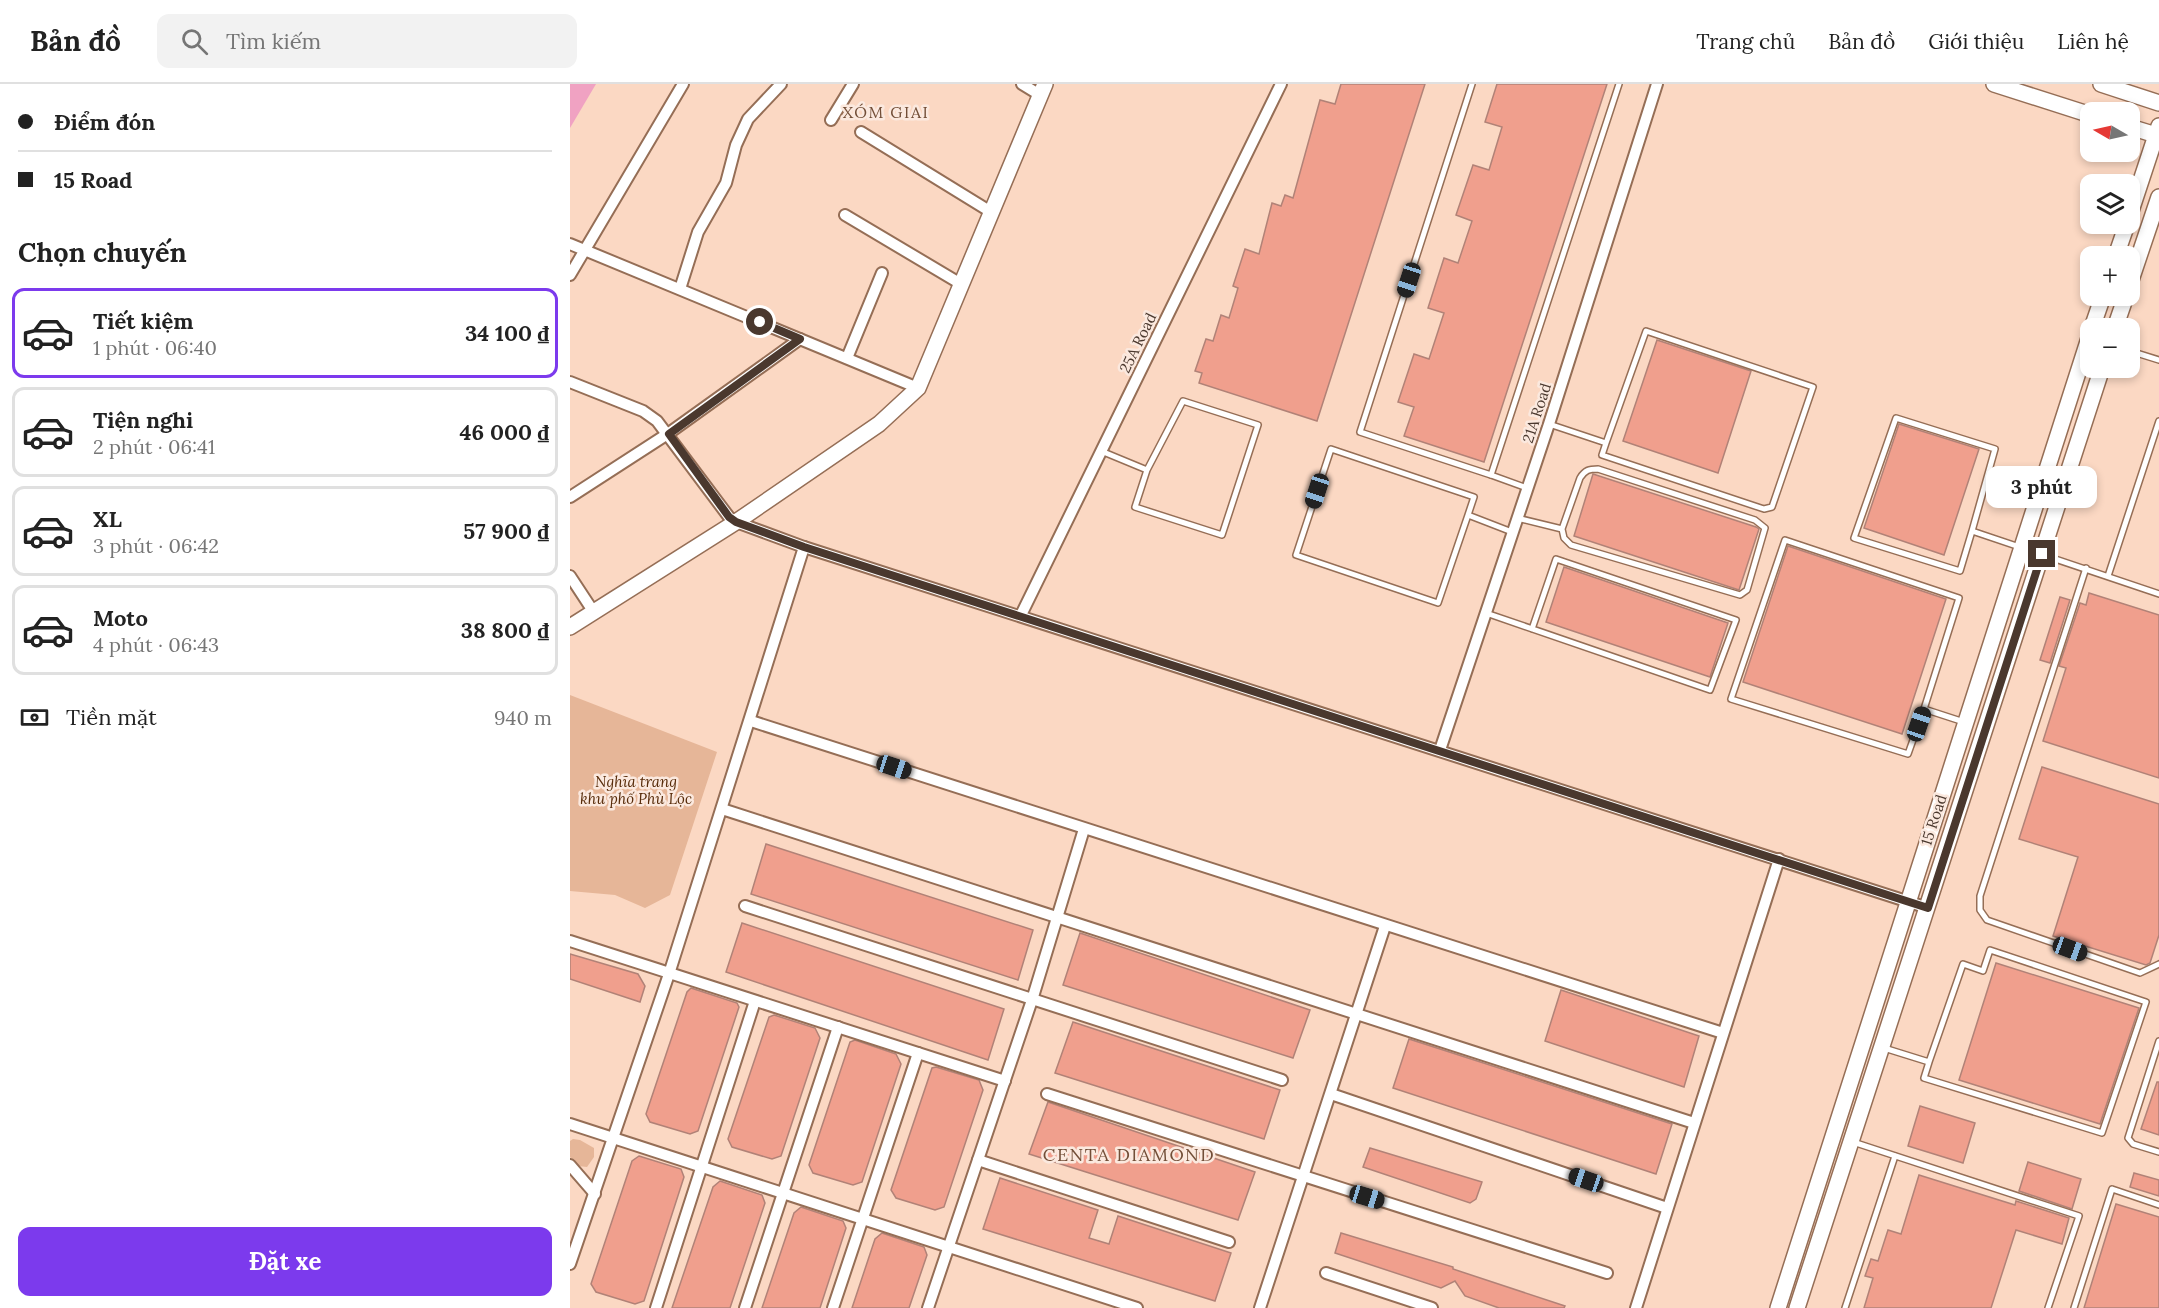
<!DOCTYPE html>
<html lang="vi">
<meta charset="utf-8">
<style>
:root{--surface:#fff;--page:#f2f2f2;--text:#222;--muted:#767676;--line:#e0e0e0;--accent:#7c3aed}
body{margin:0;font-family:Lora,serif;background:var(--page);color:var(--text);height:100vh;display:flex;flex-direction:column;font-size:22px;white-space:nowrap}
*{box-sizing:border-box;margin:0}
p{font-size:20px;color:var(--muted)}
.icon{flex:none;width:33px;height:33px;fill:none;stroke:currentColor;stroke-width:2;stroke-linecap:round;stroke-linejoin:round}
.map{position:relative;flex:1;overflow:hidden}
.details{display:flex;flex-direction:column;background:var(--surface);width:570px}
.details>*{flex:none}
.top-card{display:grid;align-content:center;height:132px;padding:0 18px;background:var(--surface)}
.needle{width:39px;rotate:279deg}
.buttons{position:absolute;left:1510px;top:18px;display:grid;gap:12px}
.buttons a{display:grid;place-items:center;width:60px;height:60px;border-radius:12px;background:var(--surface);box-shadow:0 3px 9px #0003;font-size:30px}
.end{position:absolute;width:27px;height:27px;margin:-14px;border:8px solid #4a382e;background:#fff;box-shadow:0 0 0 3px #fff}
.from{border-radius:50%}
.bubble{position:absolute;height:42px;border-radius:12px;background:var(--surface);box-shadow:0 3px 9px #0003;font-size:20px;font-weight:700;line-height:42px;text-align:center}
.car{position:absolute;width:18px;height:36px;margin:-18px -9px;border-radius:8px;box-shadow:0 0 4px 2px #0007;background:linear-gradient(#222 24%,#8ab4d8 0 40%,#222 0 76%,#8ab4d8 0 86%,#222 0)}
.top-card b{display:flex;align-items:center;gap:21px;height:57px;font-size:22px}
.top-card b+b{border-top:2px solid var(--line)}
.top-card i{width:15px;height:15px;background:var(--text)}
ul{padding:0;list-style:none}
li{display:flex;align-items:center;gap:18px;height:90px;margin:0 12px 9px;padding:0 6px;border:3px solid var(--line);border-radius:12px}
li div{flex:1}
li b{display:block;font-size:22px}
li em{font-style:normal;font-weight:700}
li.active{border-color:var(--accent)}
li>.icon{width:54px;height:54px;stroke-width:1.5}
h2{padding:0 18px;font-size:27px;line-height:72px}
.pay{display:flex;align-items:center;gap:15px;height:66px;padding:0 18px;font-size:22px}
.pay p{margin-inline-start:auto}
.cta{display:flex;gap:12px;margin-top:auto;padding:12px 18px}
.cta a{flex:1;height:69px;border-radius:12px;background:var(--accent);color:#fff;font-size:24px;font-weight:700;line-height:69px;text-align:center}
header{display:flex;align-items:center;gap:36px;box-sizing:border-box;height:84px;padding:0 30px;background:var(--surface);border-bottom:2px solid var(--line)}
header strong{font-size:28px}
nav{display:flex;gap:33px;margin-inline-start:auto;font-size:21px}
.search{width:420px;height:54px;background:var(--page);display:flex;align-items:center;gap:15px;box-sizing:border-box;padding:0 21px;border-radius:12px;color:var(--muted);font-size:22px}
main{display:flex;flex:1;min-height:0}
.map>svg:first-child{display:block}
</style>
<header>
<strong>Bản đồ</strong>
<div class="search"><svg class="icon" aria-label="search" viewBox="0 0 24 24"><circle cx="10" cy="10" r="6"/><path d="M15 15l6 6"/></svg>Tìm kiếm</div>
<nav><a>Trang chủ</a><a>Bản đồ</a><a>Giới thiệu</a><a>Liên hệ</a></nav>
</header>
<main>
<section class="details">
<div class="top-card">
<b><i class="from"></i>Điểm đón</b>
<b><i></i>15 Road</b>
</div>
<h2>Chọn chuyến</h2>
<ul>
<li class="active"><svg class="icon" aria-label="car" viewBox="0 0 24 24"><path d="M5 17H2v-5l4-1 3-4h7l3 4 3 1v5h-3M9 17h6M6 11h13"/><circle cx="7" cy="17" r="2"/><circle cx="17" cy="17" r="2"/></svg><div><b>Tiết kiệm</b><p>1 phút · 06:40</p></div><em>34 100 ₫</em></li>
<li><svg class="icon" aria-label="car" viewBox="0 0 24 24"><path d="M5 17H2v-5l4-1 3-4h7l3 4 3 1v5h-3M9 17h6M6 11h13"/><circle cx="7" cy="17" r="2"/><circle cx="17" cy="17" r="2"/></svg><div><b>Tiện nghi</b><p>2 phút · 06:41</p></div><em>46 000 ₫</em></li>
<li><svg class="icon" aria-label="car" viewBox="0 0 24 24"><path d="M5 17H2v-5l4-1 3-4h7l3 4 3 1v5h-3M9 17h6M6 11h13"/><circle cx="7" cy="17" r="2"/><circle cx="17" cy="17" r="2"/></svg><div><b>XL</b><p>3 phút · 06:42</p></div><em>57 900 ₫</em></li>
<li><svg class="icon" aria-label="car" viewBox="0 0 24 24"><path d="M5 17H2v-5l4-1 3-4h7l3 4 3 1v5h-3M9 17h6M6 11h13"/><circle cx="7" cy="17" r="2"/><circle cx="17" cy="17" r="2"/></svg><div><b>Moto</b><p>4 phút · 06:43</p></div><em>38 800 ₫</em></li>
</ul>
<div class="pay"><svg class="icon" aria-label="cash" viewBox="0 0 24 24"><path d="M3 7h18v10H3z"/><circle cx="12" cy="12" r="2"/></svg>Tiền mặt<p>940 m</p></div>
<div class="cta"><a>Đặt xe</a></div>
</section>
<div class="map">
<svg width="1589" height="1224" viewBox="0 0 1589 1224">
<rect width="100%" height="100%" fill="#fbd8c3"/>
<g fill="#e6b698">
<path d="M 0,611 L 147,668 L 100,811 L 75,824 L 45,811 L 0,807 Z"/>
<path d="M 3,1055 L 10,1056 L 24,1064 L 24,1073 L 17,1083 L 8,1082 L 0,1073 L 0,1057 Z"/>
</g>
<path fill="#f0a2c2" d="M 0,0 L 26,0 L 0,44 Z"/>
<g fill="#f09f8d" stroke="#b18277" stroke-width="1.5">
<path d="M 771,0 L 855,0 L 747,337 L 629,299 L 632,289 L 625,287 L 636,255 L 643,257 L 651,231 L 659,234 L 668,204 L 663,202 L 675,165 L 689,170 L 702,119 L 711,122 L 715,111 L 723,114 L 750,16 L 765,20 Z"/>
<path d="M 927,0 L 1037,0 L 914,378 L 834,352 L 844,323 L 828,318 L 844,270 L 859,275 L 874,229 L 858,224 L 874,174 L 888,179 L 902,137 L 886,131 L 903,81 L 919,86 L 932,43 L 915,38 Z"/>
<path d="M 1087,256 L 1181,287 L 1148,389 L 1053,357 Z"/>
<path d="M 1329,340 L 1409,365 L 1374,471 L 1294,444 Z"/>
<path d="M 1023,390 L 1186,443 L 1189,445 L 1169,506 L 1004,452 Z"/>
<path d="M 1218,462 L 1376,515 L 1332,650 L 1173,598 Z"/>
<path d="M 994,483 L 1158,539 L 1140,593 L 976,538 Z"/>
<path d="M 1519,509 L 1589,531 L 1589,694 L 1473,657 L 1496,584 L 1489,582 L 1510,519 L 1516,521 Z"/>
<path d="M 1490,513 L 1500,516 L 1480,579 L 1470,576 Z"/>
<path d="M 1472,683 L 1589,720 L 1589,851 L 1580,879 L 1576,881 L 1483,852 L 1508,773 L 1449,755 Z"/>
<path d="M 196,760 L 463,846 L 448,896 L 181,810 Z"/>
<path d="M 172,839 L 434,925 L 418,976 L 156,888 Z"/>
<path d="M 510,849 L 740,926 L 723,974 L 493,901 Z"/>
<path d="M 0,870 L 68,890 L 75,902 L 70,918 L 0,895 Z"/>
<path d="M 1426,879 L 1569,924 L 1530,1040 L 1389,996 Z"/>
<path d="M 121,904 L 167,919 L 169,923 L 128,1047 L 120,1050 L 80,1038 L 76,1030 L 117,908 Z"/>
<path d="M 991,906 L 1129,952 L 1114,1003 L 975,957 Z"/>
<path d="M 204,931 L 245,944 L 250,954 L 211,1072 L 202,1075 L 162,1063 L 158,1055 L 199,933 Z"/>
<path d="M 503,938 L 710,1006 L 694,1055 L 485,989 Z"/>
<path d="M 839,955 L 1102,1040 L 1086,1090 L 823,1004 Z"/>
<path d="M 285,956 L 326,970 L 331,980 L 292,1098 L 283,1101 L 243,1089 L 239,1081 L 280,958 Z"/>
<path d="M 366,983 L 409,996 L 413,1006 L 374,1123 L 365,1126 L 326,1114 L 321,1106 L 362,984 Z"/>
<path d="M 1587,998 L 1589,998 L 1589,1051 L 1571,1045 Z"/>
<path d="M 478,1018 L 685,1088 L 668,1136 L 459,1070 Z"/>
<path d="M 1350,1022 L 1405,1039 L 1393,1079 L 1338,1062 Z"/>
<path d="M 800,1064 L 912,1098 L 906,1115 L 900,1119 L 793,1083 Z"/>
<path d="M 69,1072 L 111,1085 L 114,1093 L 74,1217 L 65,1220 L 26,1208 L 21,1200 L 62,1077 Z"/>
<path d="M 1458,1078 L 1511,1095 L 1502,1125 L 1449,1107 Z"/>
<path d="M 1564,1089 L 1589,1096 L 1589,1112 L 1560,1103 Z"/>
<path d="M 1349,1091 L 1445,1121 L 1446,1117 L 1499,1134 L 1492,1160 L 1446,1146 L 1421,1224 L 1294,1224 L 1303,1194 L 1295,1192 L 1301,1175 L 1308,1177 L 1318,1146 L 1331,1150 Z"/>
<path d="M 430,1094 L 528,1126 L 519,1154 L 539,1160 L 548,1132 L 661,1169 L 645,1217 L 413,1145 Z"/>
<path d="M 150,1097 L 192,1111 L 195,1119 L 160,1224 L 102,1224 L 143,1103 Z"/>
<path d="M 1546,1120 L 1589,1133 L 1589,1224 L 1514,1224 Z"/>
<path d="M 231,1123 L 273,1137 L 276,1144 L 250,1224 L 192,1224 L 224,1129 Z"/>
<path d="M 312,1149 L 354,1163 L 357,1171 L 339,1224 L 282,1224 L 305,1155 Z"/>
<path d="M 771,1149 L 883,1183 L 883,1185 L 995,1222 L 994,1224 L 929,1224 L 895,1212 L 885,1197 L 871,1204 L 765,1169 Z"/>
</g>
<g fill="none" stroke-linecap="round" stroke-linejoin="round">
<defs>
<g id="lane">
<path d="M 902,0 L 790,348 L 921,391"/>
<path d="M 1560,267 L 1589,276"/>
<path d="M 979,340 L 1036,359 L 1032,371 L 1194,425 L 1202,423 L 1243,303 L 1076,247 L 1036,359"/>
<path d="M 531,367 L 577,386 L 565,423 L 652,451 L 688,341 L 613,317 L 577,386"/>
<path d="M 957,404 L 921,391 L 1049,0"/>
<path d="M 898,431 L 904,413 L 761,365 L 726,471 L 868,519 L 898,431 L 942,448"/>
<path d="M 947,434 L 992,445 L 994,454 L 1001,461 L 1170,511 L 1177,506 L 1195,444 L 1185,436 L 1028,385 C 1019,385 1015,386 1010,394 L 992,445"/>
<path d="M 1402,447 L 1425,365 L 1326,334 L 1284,454 L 1390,487 L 1402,447 L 1589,510"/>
<path d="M 1516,484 L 1410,812 L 1410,826 L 1417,836 L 1570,889 L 1589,880"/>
<path d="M 1538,492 L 1589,337"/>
<path d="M 916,529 L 1140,606 L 1166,536 L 986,475 L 962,545"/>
<path d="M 1354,625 L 1389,514 L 1215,456 L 1161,615 L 1338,670 L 1354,625 L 1394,638"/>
<path d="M 1589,957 L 1558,1054 L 1563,1060 L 1589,1068"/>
<path d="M 1314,964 L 1359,978 L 1354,994 L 1532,1049 L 1576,918 L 1420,866 L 1413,887 L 1393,880 L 1359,978"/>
<path d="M 1283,1058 L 1509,1132 L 1478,1224"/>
<path d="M 1275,1224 L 1325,1072"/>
<path d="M 1504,1224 L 1542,1105 L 1589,1121"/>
</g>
<g id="street">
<path d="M 452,0 L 470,11"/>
<path d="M 261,36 L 283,0"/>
<path d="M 291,48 L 421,128"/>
<path d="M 275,131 L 391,200"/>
<path d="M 0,160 L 348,304"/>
<path d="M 0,191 L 113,0"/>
<path d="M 110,205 L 128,148 L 156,99 L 166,61 L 178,35 L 211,0"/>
<path d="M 277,274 L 312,189"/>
<path d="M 0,298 L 73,327 L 87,337 L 159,433 L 166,438 L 234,463 L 1358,824"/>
<path d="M 0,413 L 99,349 L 230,255"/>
<path d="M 0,492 L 23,527"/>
<path d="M 451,531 L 711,0"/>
<path d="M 181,637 L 1153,949"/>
<path d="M 870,666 L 979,340 L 1087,0"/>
<path d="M 152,725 L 1124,1039"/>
<path d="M 175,822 L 712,996"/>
<path d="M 0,857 L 435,997"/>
<path d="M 477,1010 L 1037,1189"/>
<path d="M 761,1010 L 1097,1124"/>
<path d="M 0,1040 L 567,1224"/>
<path d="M 408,1076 L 659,1158"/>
<path d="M 0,1081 L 25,1110"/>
<path d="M 0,1180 L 99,890 L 234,463"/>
<path d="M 756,1189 L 862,1224"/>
<path d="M 86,1224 L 185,917"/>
<path d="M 175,1224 L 268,943"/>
<path d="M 263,1224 L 348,969"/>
<path d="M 358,1224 L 462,916 L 514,745"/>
<path d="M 690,1224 L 815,842"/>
<path d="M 1066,1224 L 1209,775"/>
</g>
<g id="secondary">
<path d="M 1424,0 L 1521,31"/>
<path d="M 1531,0 L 1589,19"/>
<path d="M 1560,43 L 1586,51 L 1589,49"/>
<path d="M 1560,130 L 1589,42"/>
<path d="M 1546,172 L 1557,140"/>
<path d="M 1560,199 L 1589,113"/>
<path d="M 1522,244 L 1533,212"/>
<path d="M 1545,244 L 1556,212"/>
<path d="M 0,543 L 166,438 L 309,340 L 348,304 L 475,0"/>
<path d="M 1208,1224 L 1521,248"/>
<path d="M 1227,1224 L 1532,284"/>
</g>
</defs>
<use href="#lane" stroke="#956e56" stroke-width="8"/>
<use href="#street" stroke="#956e56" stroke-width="14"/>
<use href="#secondary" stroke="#956e56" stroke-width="18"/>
<use href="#lane" stroke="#fff" stroke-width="5"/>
<use href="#street" stroke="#fff" stroke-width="10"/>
<use href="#secondary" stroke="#fff" stroke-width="15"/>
</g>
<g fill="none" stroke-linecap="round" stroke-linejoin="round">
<path stroke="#4a382e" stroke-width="8" d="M 190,238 L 230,255 L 99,350 L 159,433 L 166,438 L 234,463 L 1358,824 L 1472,470"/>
</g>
<g text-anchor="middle" stroke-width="5" stroke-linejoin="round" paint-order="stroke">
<g font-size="15" fill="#4a382e" stroke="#fbe9df">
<text transform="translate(568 259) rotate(-64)" y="5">25A Road</text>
<text transform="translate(967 329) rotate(-72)" y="5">21A Road</text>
<text transform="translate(1364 736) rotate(-72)" y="5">15 Road</text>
</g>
<g font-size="15" font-style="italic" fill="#572b09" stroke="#fbe9df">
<text x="66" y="703">Nghĩa trang<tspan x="66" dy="17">khu phố Phù Lộc</tspan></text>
</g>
<g font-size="16" letter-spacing="1.5" fill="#724e37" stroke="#fbe9df">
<text x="316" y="34">XÓM GIAI</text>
</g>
<g font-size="18" letter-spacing="1.5" fill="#724e37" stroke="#fbe9df">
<text x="559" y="1077">CENTA DIAMOND</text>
</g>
</g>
</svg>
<div class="buttons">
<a><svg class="needle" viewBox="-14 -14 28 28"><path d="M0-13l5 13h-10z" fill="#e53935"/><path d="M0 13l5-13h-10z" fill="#767676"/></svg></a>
<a><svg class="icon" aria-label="layers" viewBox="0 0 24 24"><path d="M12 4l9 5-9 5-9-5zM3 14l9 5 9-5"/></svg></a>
<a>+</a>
<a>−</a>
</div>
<i class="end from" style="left:190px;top:238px"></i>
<i class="end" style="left:1472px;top:470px"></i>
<div class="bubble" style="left:1416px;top:382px;width:111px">3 phút</div>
<i class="car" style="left:839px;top:196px;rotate:198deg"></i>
<i class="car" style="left:747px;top:407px;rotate:198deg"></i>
<i class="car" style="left:1349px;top:640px;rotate:19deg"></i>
<i class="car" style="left:324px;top:683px;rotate:108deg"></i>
<i class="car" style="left:1500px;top:865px;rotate:110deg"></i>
<i class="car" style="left:1016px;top:1096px;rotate:289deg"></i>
<i class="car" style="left:797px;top:1113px;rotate:107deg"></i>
</div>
</main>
